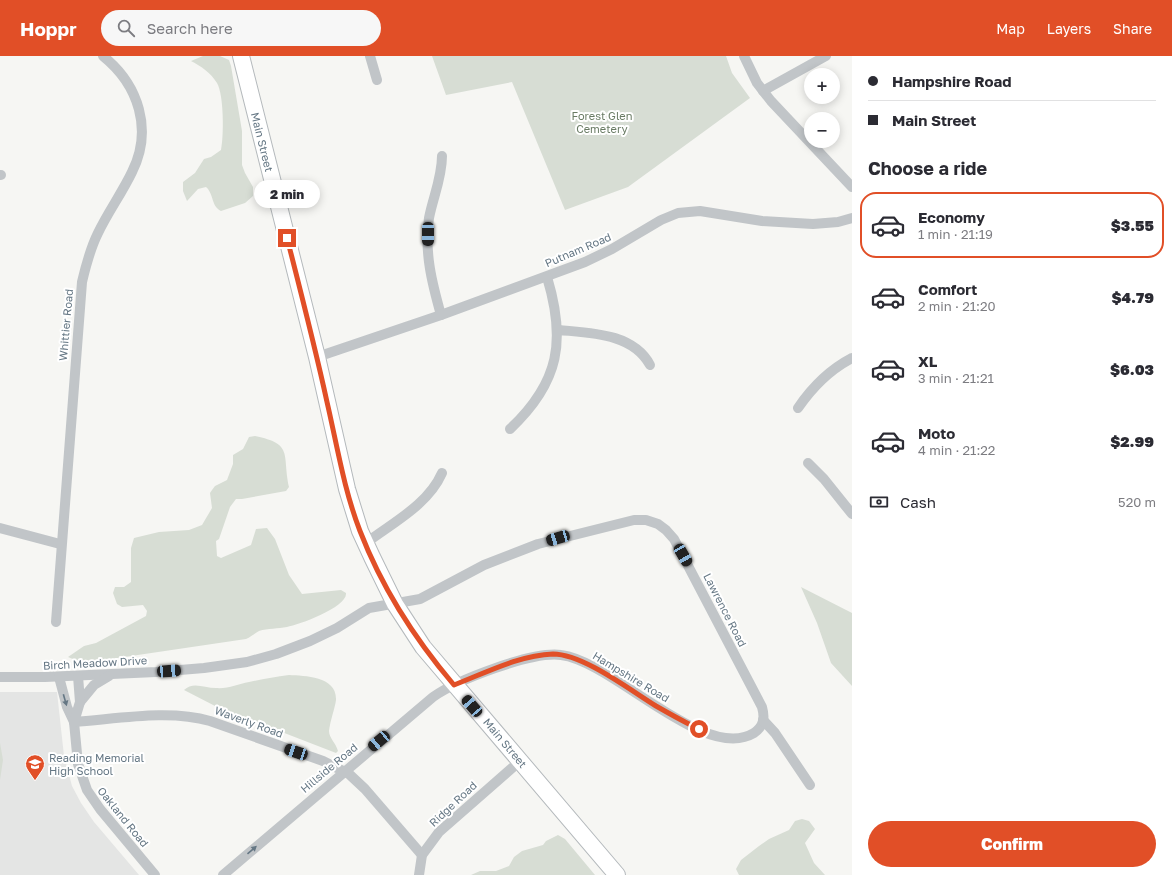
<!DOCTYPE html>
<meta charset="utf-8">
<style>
:root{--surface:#fff;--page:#f7f7f7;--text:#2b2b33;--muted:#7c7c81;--line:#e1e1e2;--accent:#e14f27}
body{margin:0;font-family:"Golos Text",sans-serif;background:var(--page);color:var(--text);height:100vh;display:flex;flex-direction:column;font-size:15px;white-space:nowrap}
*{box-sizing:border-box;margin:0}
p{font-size:13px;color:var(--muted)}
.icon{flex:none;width:22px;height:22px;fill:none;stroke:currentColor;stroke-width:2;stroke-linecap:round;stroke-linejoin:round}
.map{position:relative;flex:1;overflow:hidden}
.side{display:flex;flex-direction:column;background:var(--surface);width:320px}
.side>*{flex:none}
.hud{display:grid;align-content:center;height:88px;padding:0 16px;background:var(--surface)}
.fabs{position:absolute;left:804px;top:12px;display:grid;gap:8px}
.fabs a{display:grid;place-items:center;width:36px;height:36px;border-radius:50%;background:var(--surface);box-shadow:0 2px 10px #0003;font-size:20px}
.end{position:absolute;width:18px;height:18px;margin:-9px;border:5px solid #e14f27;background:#fff;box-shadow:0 0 0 2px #fff}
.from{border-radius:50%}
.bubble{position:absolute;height:28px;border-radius:14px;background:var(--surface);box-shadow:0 2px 10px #0003;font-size:13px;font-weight:800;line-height:28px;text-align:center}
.car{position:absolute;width:12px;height:24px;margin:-12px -6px;border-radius:5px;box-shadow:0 0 3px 1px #0007;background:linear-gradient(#222 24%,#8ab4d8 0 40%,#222 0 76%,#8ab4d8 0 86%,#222 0)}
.hud b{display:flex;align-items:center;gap:14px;height:38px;font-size:15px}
.hud b+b{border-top:1px solid var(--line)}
.hud i{width:10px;height:10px;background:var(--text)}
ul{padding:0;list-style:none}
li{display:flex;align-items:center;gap:12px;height:66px;margin:0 8px 6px;padding:0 8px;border:2px solid transparent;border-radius:16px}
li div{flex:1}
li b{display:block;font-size:15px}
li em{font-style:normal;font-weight:800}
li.active{border-color:var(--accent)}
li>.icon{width:36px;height:36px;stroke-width:1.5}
h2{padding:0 16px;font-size:18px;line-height:48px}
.pay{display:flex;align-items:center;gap:10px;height:44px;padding:0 16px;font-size:15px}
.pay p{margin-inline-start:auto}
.cta{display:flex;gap:8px;margin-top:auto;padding:8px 16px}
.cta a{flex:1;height:46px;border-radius:24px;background:var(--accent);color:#fff;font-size:16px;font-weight:800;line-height:46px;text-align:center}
header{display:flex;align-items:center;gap:24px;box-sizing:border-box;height:56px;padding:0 20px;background:var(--accent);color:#fff}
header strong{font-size:19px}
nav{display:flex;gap:22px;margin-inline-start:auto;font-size:14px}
.search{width:280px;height:36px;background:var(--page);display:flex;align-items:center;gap:10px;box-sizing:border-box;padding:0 14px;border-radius:22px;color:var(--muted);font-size:15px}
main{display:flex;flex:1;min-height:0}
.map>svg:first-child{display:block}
</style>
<header>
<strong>Hoppr</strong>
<div class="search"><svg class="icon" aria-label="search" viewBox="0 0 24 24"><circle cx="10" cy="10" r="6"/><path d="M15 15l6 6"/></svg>Search here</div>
<nav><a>Map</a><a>Layers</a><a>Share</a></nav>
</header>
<main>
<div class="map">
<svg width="852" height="819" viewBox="0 0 852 819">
<rect width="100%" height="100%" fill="#f6f6f3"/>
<path fill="#e4e5e4" d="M 0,636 L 57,636 L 64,700 L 72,730 L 81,747 L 94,766 L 139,819 L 0,819 Z"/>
<g fill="#d7ddd4">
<path d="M 203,0 L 220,0 L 229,4 L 231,10 L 242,75 L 242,109 L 245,117 L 253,131 L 253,140 L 245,147 L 221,155 C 211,150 214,138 206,131 L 198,133 L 187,145 L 183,135 L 183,126 L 195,117 L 204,103 L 211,101 L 221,94 C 224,80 224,39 217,27 C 211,17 201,10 191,5 Z"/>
<path d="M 432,0 L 726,0 L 732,17 L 750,42 L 628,131 L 565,154 L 512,26 L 446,39 Z"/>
<path d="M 255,380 C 294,388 282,398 289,431 L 286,435 L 242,443 L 236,443 L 230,451 L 219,483 L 216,485 L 217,500 L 221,502 L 251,489 L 256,473 L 267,472 L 275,483 L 289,519 L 302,538 L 341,534 L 346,537 C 348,551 299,569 287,571 C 278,573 268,572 259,575 C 255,577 251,581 246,583 L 104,604 C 91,605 80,607 68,601 L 84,590 L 96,587 L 146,560 L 147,555 L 143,549 L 122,551 L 117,548 L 113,537 L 115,531 L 124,531 L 131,526 L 131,492 L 134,482 L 159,476 L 189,474 L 202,469 L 212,452 L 210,437 L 212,434 L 215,430 L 227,424 L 233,408 L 233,399 L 243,393 L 249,381 Z"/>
<path d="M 801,531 L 852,557 L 852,630 L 831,607 L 817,567 Z"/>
<path d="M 289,619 C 305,620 337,620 336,644 C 335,652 330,665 329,675 C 329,682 336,687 338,695 L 336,697 L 217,651 L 184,634 C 193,625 204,632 216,632 C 228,633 238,628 249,626 C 262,623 275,621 289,619 Z"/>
<path d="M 0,687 L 3,704 L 0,724 Z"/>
<path d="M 802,763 L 809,765 L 815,773 L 805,787 L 814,807 L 825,819 L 739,819 L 736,813 L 741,804 L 759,790 L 769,783 L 789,774 L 795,765 Z"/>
<path d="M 558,779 L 565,783 L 595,819 L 471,819 L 480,815 L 496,815 L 509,810 L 514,801 L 522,795 L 543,789 L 546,785 Z"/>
</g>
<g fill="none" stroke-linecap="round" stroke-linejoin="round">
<defs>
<path id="primary" d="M 241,0 L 317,301 L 347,433 L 360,475 L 372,501 L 395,548 L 423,591 L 617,819"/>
</defs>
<use href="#primary" stroke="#b4b9bc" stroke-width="18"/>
<g stroke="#c1c5c8" stroke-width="10">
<path d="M 370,0 L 377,24"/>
<path d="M 744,0 L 757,27 L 771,45 L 852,131"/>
<path d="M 763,35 L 826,0"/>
<path d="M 0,119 L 1,119"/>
<path d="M 441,259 C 432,227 424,196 429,162 C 433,141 442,122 442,100"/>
<path d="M 559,274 C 590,277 633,277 650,309"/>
<path d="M 317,301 L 441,259 L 585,206 L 612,193 L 661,164 L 678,157 L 700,155 L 762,165 L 813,168 L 838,166 L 852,162"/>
<path d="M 798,352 C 813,330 829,314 852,302"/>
<path d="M 510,373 C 560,326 566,284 547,221"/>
<path d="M 808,407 L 824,423 L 852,458"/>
<path d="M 0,472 L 60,488"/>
<path d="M 366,487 C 392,467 428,449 442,417"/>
<path d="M 56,566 L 82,226 C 86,209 90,193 98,177 C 108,156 122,137 132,116 C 153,74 139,29 103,0"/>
<path d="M 0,621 L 45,621 L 156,616 L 204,612 L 247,606 L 276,598 L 310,585 L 337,572 L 369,552 L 420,543 L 484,509 L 538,488 L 634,464 L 646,464 L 658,468 L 666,474 L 674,483 L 762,651 C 765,662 764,670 754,677 C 704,707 613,605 561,599 C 532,595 457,624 433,641 L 223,819"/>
<path d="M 59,621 L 67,651 L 74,666 L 78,708 L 87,734 L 100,753 L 155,819"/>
<path d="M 80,646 L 94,629 L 109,620"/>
<path d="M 763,664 L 775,677 L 810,729"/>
<path d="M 74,666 C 117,663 169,653 210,665 L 323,705 L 349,718 L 365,733 L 422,799"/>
<path d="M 74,666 L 80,646 L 78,620"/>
<path d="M 419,819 L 422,799 L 439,776 L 520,705"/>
</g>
<use href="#primary" stroke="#fff" stroke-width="16"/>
</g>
<defs><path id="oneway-solid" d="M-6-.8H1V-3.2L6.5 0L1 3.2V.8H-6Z"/></defs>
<g fill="#657784">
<use href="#oneway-solid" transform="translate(65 644) rotate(74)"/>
<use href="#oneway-solid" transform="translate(252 794) rotate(-41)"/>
</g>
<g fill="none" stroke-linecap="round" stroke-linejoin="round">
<path stroke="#e14f27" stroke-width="5" d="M 287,182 C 301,237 315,291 327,346 C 337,389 344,434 360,475 C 382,532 414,582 454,629 C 485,617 520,599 553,598 C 583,598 630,634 656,650 C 670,658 684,666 699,673"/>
</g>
<defs>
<symbol id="school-pin" viewBox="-11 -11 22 30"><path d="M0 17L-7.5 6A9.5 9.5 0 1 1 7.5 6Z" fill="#e14f27" stroke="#fff"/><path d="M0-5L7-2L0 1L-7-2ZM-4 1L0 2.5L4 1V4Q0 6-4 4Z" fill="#fff"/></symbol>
</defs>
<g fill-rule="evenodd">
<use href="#school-pin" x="24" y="697" width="22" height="30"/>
</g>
<g text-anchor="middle" stroke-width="4" stroke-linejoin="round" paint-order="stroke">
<g font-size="11" fill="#697b64" stroke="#fff">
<text x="602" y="64">Forest Glen<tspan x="602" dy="13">Cemetery</tspan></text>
</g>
<g font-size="11" fill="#657784" stroke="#fff">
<text transform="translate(262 86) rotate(76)" y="4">Main Street</text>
<text transform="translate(578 194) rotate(-23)" y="4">Putnam Road</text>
<text transform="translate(66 269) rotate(-85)" y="4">Whittier Road</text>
<text transform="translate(725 554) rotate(63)" y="4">Lawrence Road</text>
<text transform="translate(95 607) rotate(-3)" y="4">Birch Meadow Drive</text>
<text transform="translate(631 621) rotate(31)" y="4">Hampshire Road</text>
<text transform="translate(249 666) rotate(20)" y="4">Waverly Road</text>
<text transform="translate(505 687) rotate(50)" y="4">Main Street</text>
<text transform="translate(329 712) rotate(-40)" y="4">Hillside Road</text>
<text transform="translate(453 748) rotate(-43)" y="4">Ridge Road</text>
<text transform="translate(123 761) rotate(51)" y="4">Oakland Road</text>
</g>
<g font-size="11" fill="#657784" stroke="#fff" text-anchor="start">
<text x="49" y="706">Reading Memorial<tspan x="49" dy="13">High School</tspan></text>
</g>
</g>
</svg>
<div class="fabs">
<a>+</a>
<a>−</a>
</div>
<i class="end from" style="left:699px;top:673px"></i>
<i class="end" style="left:287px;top:182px"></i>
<div class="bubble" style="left:254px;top:124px;width:66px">2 min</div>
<i class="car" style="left:428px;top:178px;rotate:180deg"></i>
<i class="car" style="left:558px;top:482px;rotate:254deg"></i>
<i class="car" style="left:683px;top:499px;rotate:150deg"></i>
<i class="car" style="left:169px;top:615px;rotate:86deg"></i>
<i class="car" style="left:472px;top:650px;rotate:319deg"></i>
<i class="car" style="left:379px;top:685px;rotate:230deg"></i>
<i class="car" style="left:296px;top:696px;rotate:289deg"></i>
</div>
<section class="side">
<div class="hud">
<b><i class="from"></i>Hampshire Road</b>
<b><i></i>Main Street</b>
</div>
<h2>Choose a ride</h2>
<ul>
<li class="active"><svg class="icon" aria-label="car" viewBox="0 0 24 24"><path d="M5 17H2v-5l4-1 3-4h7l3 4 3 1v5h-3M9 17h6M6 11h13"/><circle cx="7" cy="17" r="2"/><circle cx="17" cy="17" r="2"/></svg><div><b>Economy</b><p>1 min · 21:19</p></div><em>$3.55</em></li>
<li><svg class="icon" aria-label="car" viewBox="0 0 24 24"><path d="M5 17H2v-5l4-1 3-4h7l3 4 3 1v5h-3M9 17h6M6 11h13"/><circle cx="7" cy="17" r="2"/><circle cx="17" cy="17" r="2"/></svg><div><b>Comfort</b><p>2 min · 21:20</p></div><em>$4.79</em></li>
<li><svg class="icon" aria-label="car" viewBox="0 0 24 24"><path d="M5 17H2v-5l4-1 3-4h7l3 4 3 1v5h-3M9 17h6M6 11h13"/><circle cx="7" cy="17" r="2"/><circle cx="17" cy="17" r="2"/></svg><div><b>XL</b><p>3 min · 21:21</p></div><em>$6.03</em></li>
<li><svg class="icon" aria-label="car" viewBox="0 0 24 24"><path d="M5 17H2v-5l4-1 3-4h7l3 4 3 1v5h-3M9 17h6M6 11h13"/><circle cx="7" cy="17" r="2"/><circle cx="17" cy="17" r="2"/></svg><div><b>Moto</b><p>4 min · 21:22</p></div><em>$2.99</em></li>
</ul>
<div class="pay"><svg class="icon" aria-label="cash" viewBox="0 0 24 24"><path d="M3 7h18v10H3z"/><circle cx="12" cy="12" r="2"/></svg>Cash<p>520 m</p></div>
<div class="cta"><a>Confirm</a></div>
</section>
</main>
